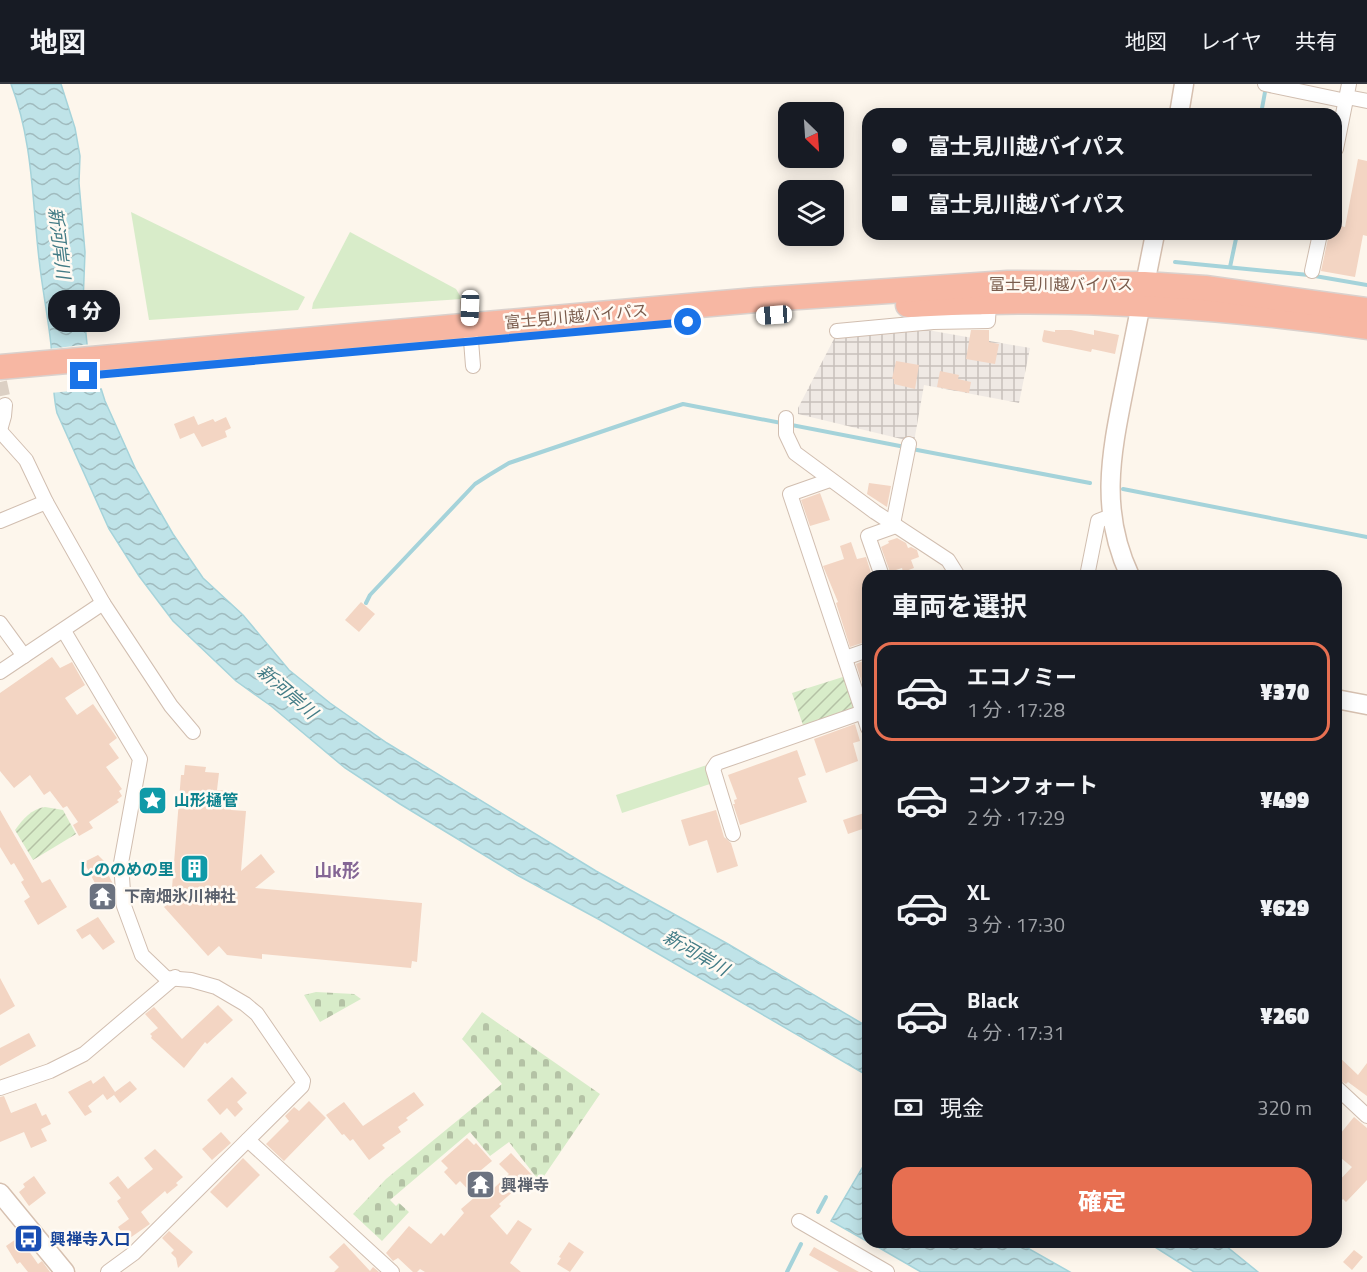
<!DOCTYPE html>
<html lang="ja">
<meta charset="utf-8">
<style>
:root{--surface:#171b24;--page:#242831;--text:#f1f3f6;--muted:#9ea1a6;--line:#363941;--accent:#e76f51}
body{margin:0;font-family:"Titillium Web","Noto Sans JP",sans-serif;background:var(--page);color:var(--text);height:100vh;display:flex;flex-direction:column;font-size:22px;white-space:nowrap}
*{box-sizing:border-box;margin:0}
p{font-size:20px;color:var(--muted)}
.icon{flex:none;width:33px;height:33px;fill:none;stroke:currentColor;stroke-width:2;stroke-linecap:round;stroke-linejoin:round}
.map{position:relative;flex:1;overflow:hidden}
.side{position:absolute;left:862px;top:486px;width:480px;height:678px;display:flex;flex-direction:column;background:var(--surface);border-radius:18px;box-shadow:0 3px 15px #0003}
.side>*{flex:none}
.banner{position:absolute;left:862px;top:24px;width:480px;height:132px;border-radius:18px;box-shadow:0 3px 15px #0003;display:grid;align-content:center;height:132px;padding:0 30px;background:var(--surface)}
.needle{width:39px;rotate:155deg}
.tools{position:absolute;left:778px;top:18px;display:grid;gap:12px}
.tools a{display:grid;place-items:center;width:66px;height:66px;border-radius:12px;background:var(--surface);box-shadow:0 3px 15px #0003;font-size:30px}
.end{position:absolute;width:27px;height:27px;margin:-14px;border:8px solid #1a73e8;background:#fff;box-shadow:0 0 0 3px #fff}
.from{border-radius:50%}
.bubble{position:absolute;height:42px;border-radius:18px;background:var(--surface);box-shadow:0 3px 15px #0003;font-size:20px;font-weight:800;line-height:42px;text-align:center}
.car{position:absolute;width:18px;height:36px;margin:-18px -9px;border-radius:8px;box-shadow:0 0 4px 2px #0007;background:linear-gradient(#fff 24%,#345 0 40%,#fff 0 76%,#345 0 86%,#fff 0)}
.banner b{display:flex;align-items:center;gap:21px;height:57px;font-size:22px}
.banner b+b{border-top:2px solid var(--line)}
.banner i{width:15px;height:15px;background:var(--text)}
ul{padding:0;list-style:none}
li{display:flex;align-items:center;gap:18px;height:99px;margin:0 12px 9px;padding:0 18px;border:3px solid transparent;border-radius:18px}
li div{flex:1}
li b{display:block;font-size:22px}
li em{font-style:normal;font-weight:800}
li.on{border-color:var(--accent)}
li>.icon{width:54px;height:54px;stroke-width:1.5}
h2{padding:0 30px;font-size:27px;line-height:72px}
.pay{display:flex;align-items:center;gap:15px;height:66px;padding:0 30px;font-size:22px}
.pay p{margin-inline-start:auto}
.cta{display:flex;gap:12px;margin-top:auto;padding:12px 30px}
.cta a{flex:1;height:69px;border-radius:18px;background:var(--accent);color:#fff;font-size:24px;font-weight:800;line-height:69px;text-align:center}
header{display:flex;align-items:center;gap:36px;box-sizing:border-box;height:84px;padding:0 30px;background:var(--surface);border-bottom:2px solid var(--line)}
header strong{font-size:28px}
nav{display:flex;gap:33px;margin-inline-start:auto;font-size:21px}
.map>svg:first-child{display:block}
</style>
<header>
<strong>地図</strong>
<nav><a>地図</a><a>レイヤ</a><a>共有</a></nav>
</header>
<div class="map">
<svg width="1367" height="1188" viewBox="0 0 1367 1188">
<defs>
<pattern id="industrial-grid" width="8" height="8" patternUnits="userSpaceOnUse" patternTransform="scale(1.5)"><rect width="8" height="8" fill="#efe9e4"/><path d="M0 4h8M4 0v8" fill="none" stroke="#c7c0bb"/></pattern>
<pattern id="cemetery-stones" width="16" height="16" patternUnits="userSpaceOnUse" patternTransform="scale(1.5)"><rect width="16" height="16" fill="#d8ecc9"/><path d="M2 7V4a2 2 0 0 1 4 0v3zM10 15v-3a2 2 0 0 1 4 0v3z" fill="#b4c2a5"/></pattern>
<pattern id="garden-furrows" width="10" height="10" patternUnits="userSpaceOnUse" patternTransform="scale(1.5)"><rect width="10" height="10" fill="#d8ecc9"/><path d="M-1 1l2-2M0 10L10 0M9 11l2-2" fill="none" stroke="#b4c2a5"/></pattern>
<pattern id="water-waves" width="16" height="10" patternUnits="userSpaceOnUse" patternTransform="scale(1.5)"><rect width="16" height="10" fill="#bfe3e8"/><path d="M0 5q4-4 8 0t8 0" fill="none" stroke="#a0bbbe"/></pattern>
</defs>
<rect width="100%" height="100%" fill="#fdf6ec"/>
<path fill="url(#industrial-grid)" d="M 916,244 L 1030,264 L 1019,319 L 924,301 L 914,358 L 798,330 L 798,324 L 835,253 Z"/>
<g fill="#d8ecc9">
<path d="M 131,128 L 305,213 L 298,226 L 149,236 Z"/>
<path d="M 350,148 L 456,205 L 462,215 L 312,225 L 313,219 Z"/>
<path d="M 707,681 L 713,699 L 622,729 L 616,711 Z"/>
</g>
<g fill="url(#cemetery-stones)">
<path d="M 316,908 L 354,910 L 361,915 L 320,938 L 304,911 Z"/>
<path d="M 482,928 L 600,1010 L 540,1098 L 509,1058 L 490,1072 L 470,1048 L 390,1116 L 396,1122 L 399,1119 L 409,1128 L 382,1157 L 353,1130 L 386,1095 L 502,1000 L 462,955 Z"/>
</g>
<g fill="url(#garden-furrows)">
<path d="M 846,592 L 857,626 L 804,644 L 792,609 Z"/>
<path d="M 45,723 L 63,726 L 76,750 L 33,776 L 15,746 C 23,735 31,725 45,723 Z"/>
</g>
<g fill="url(#water-waves)" stroke="#a5d3da" stroke-width="1.5">
<path d="M 11,0 L 61,0 L 75,44 L 80,72 L 79,99 L 85,168 L 83,220 L 87,260 L 105,317 L 136,386 L 173,450 L 203,494 L 243,531 L 289,586 L 330,619 L 387,659 L 596,787 L 728,860 L 868,943 L 868,992 L 600,836 L 517,791 L 400,720 L 345,684 L 271,622 L 236,597 L 173,537 L 139,492 L 109,445 L 57,329 C 52,307 53,284 51,261 C 48,232 42,204 39,175 C 32,115 33,58 11,0 Z"/>
<path d="M 865,1079 L 868,1081 L 868,1158 L 831,1137 Z"/>
<path d="M 869,1158 L 1017,1158 L 1070,1188 L 921,1188 Z"/>
<path d="M 1147,1158 L 1221,1158 L 1258,1188 L 1194,1188 Z"/>
</g>
<path fill="#fdf6ec" d="M 91,260 L 104,304 L 50,309 L 48,265 Z"/>
<g fill="none" stroke-linecap="round" stroke-linejoin="round">
<g stroke="#a5d3da" stroke-width="4">
<path d="M 1261,30 L 1265,8"/>
<path d="M 1175,178 L 1309,191 L 1367,201"/>
<path d="M 1230,183 L 1237,150"/>
<path d="M 912,365 L 1090,399"/>
<path d="M 1123,405 L 1367,453"/>
<path d="M 366,519 L 370,511 L 475,400 L 489,391 L 509,379 L 683,320 L 905,363"/>
<path d="M 818,1128 L 826,1113"/>
<path d="M 787,1188 L 801,1160"/>
</g>
</g>
<g fill="#f3d5c3">
<path d="M 1358,75 L 1367,77 L 1367,152 L 1363,151 L 1355,193 L 1321,187 L 1329,150 L 1336,150 L 1336,141 L 1345,143 Z"/>
<path d="M 971,246 L 989,246 L 989,258 L 999,260 L 995,280 L 966,275 Z"/>
<path d="M 1044,246 L 1055,248 L 1055,246 L 1071,246 L 1094,251 L 1094,246 L 1119,251 L 1115,270 L 1092,265 L 1091,268 L 1043,258 L 1042,256 Z"/>
<path d="M 896,277 L 919,281 L 915,305 L 894,300 L 894,295 L 892,295 Z"/>
<path d="M 940,287 L 959,291 L 958,295 L 971,298 L 969,309 L 937,303 Z"/>
<path d="M 194,332 L 198,341 L 213,335 L 215,338 L 226,333 L 231,344 L 225,347 L 227,353 L 202,363 L 194,349 L 180,355 L 174,340 Z"/>
<path d="M 869,399 L 891,402 L 887,423 L 867,410 Z"/>
<path d="M 820,409 L 830,436 L 810,442 L 801,416 Z"/>
<path d="M 897,454 L 906,459 L 908,464 L 911,463 L 917,466 L 919,473 L 911,476 L 914,484 L 903,488 L 902,484 L 890,488 L 881,463 L 889,459 L 888,457 Z"/>
<path d="M 851,458 L 857,475 L 866,473 L 872,492 L 868,492 L 868,539 L 865,540 L 868,557 L 850,563 L 836,519 L 838,518 L 823,482 L 844,475 L 840,462 Z"/>
<path d="M 361,518 L 375,530 L 359,548 L 345,536 Z"/>
<path d="M 52,573 L 60,584 L 72,578 L 85,601 L 65,614 L 77,631 L 93,620 L 117,654 L 109,660 L 119,674 L 106,683 L 122,705 L 119,707 L 122,712 L 117,716 L 119,718 L 89,738 L 93,744 L 79,752 L 73,741 L 78,738 L 67,722 L 63,724 L 50,707 L 44,711 L 30,691 L 14,704 L 0,687 L 0,609 Z"/>
<path d="M 868,575 L 868,617 L 856,580 Z"/>
<path d="M 855,640 L 860,657 L 853,659 L 858,677 L 826,689 L 814,655 Z"/>
<path d="M 797,666 L 806,691 L 798,694 L 807,718 L 740,741 L 733,720 L 735,720 L 734,716 L 737,715 L 728,691 Z"/>
<path d="M 185,681 L 206,683 L 205,688 L 219,689 L 217,706 L 232,707 L 231,726 L 246,727 L 241,787 L 261,770 L 275,788 L 255,804 L 422,819 L 417,878 L 412,877 L 411,884 L 262,870 L 262,875 L 227,871 L 219,862 L 208,872 L 164,823 L 178,811 L 172,804 L 181,691 L 184,691 Z"/>
<path d="M 0,726 L 42,799 L 50,795 L 67,823 L 38,841 L 24,817 L 30,813 L 21,798 L 24,796 L 14,779 L 11,781 L 0,763 Z"/>
<path d="M 716,726 L 724,753 L 731,759 L 738,782 L 717,789 L 707,756 L 689,762 L 681,736 Z"/>
<path d="M 864,729 L 868,743 L 848,750 L 843,736 Z"/>
<path d="M 98,771 L 105,778 L 110,787 L 107,788 L 113,800 L 114,808 L 110,810 L 112,814 L 100,820 L 93,807 L 98,805 L 84,778 Z"/>
<path d="M 98,833 L 115,858 L 103,866 L 90,850 L 82,855 L 76,846 Z"/>
<path d="M 0,894 L 15,922 L 0,931 Z"/>
<path d="M 218,921 L 233,936 L 207,960 L 205,958 L 184,984 L 151,954 L 152,952 L 150,950 L 158,944 L 145,930 L 154,923 L 182,955 Z"/>
<path d="M 29,949 L 36,962 L 0,982 L 0,964 Z"/>
<path d="M 1336,970 L 1358,991 L 1367,979 L 1367,1012 L 1348,998 L 1346,1000 L 1336,994 Z"/>
<path d="M 104,992 L 115,1008 L 130,997 L 137,1005 L 120,1019 L 114,1011 L 107,1016 L 103,1010 L 88,1022 L 92,1028 L 85,1032 L 68,1008 L 91,996 L 93,1000 Z"/>
<path d="M 232,993 L 247,1009 L 237,1018 L 243,1025 L 235,1033 L 227,1024 L 220,1031 L 207,1016 Z"/>
<path d="M 414,1008 L 424,1021 L 406,1034 L 408,1036 L 398,1043 L 401,1048 L 382,1061 L 385,1064 L 369,1076 L 353,1055 L 350,1057 L 344,1050 L 342,1051 L 326,1031 L 344,1018 L 363,1042 Z"/>
<path d="M 4,1012 L 11,1029 L 36,1019 L 42,1032 L 46,1030 L 51,1040 L 41,1045 L 47,1057 L 31,1064 L 24,1048 L 0,1058 L 0,1013 Z"/>
<path d="M 309,1017 L 326,1034 L 284,1077 L 266,1060 L 289,1037 L 285,1032 L 294,1023 L 299,1027 Z"/>
<path d="M 1354,1033 L 1367,1044 L 1367,1096 L 1346,1118 L 1343,1115 L 1336,1122 L 1336,1100 L 1352,1083 L 1336,1070 L 1336,1055 Z"/>
<path d="M 221,1048 L 231,1059 L 212,1076 L 202,1065 Z"/>
<path d="M 467,1054 L 474,1061 L 476,1059 L 492,1077 L 480,1087 L 494,1104 L 509,1090 L 499,1080 L 511,1069 L 532,1091 L 499,1120 L 501,1122 L 490,1132 L 507,1151 L 518,1136 L 532,1145 L 510,1179 L 521,1188 L 425,1188 L 420,1185 L 417,1188 L 413,1188 L 398,1174 L 393,1177 L 386,1169 L 409,1142 L 431,1160 L 441,1149 L 444,1152 L 464,1129 L 461,1125 L 475,1113 L 460,1097 L 456,1101 L 444,1088 L 448,1084 L 441,1077 Z"/>
<path d="M 155,1065 L 183,1093 L 176,1099 L 178,1101 L 167,1110 L 165,1107 L 141,1128 L 150,1140 L 127,1156 L 118,1143 L 129,1135 L 117,1117 L 121,1114 L 109,1099 L 118,1092 L 128,1105 L 153,1085 L 144,1074 Z"/>
<path d="M 243,1074 L 260,1091 L 227,1124 L 210,1108 Z"/>
<path d="M 34,1092 L 46,1109 L 29,1122 L 19,1108 L 25,1103 L 23,1100 Z"/>
<path d="M 169,1147 L 193,1168 L 178,1184 L 176,1174 L 171,1169 L 174,1166 L 162,1154 Z"/>
<path d="M 19,1153 L 38,1180 L 42,1177 L 50,1188 L 28,1188 L 20,1178 L 17,1180 L 6,1162 Z"/>
<path d="M 569,1158 L 584,1168 L 570,1188 L 557,1180 L 561,1174 L 559,1173 Z"/>
<path d="M 344,1159 L 370,1187 L 373,1183 L 379,1188 L 334,1188 L 339,1183 L 329,1173 Z"/>
<path d="M 814,1163 L 859,1188 L 839,1188 L 809,1171 Z"/>
<path d="M 1354,1166 L 1363,1173 L 1352,1186 L 1343,1178 Z"/>
</g>
<g fill="none" stroke-linecap="round" stroke-linejoin="round">
<path stroke="#dcd0c4" stroke-width="14" stroke-dasharray="14 7" stroke-linecap="butt" d="M 0,298 L 5,321"/>
<defs>
<g id="street">
<path d="M 1265,0 L 1346,17"/>
<path d="M 1347,13 L 1367,17"/>
<path d="M 1336,65 L 1349,0"/>
<path d="M 1312,187 L 1320,150"/>
<path d="M 468,218 L 473,282"/>
<path d="M 837,247 L 933,238 L 988,237 L 989,218"/>
<path d="M 786,334 L 786,350 L 795,369 L 875,428 L 948,476 L 958,492"/>
<path d="M 0,346 L 4,332 L 5,321"/>
<path d="M 0,347 L 26,376 L 46,418 L 103,519 L 171,622 L 193,648"/>
<path d="M 830,396 L 790,410 L 868,644"/>
<path d="M 0,437 L 46,418"/>
<path d="M 893,440 L 909,360"/>
<path d="M 882,492 L 868,452 L 896,442"/>
<path d="M 1087,492 L 1098,437 L 1111,432"/>
<path d="M 0,539 L 24,572"/>
<path d="M 64,547 L 140,675 L 121,779 L 124,822 L 142,871 L 166,894 L 191,896 L 216,903 L 245,920 L 257,930 L 303,997 L 302,1002 L 134,1169 L 108,1188"/>
<path d="M 845,574 L 868,566"/>
<path d="M 0,588 L 103,519"/>
<path d="M 733,750 L 713,685 L 717,679 L 863,628"/>
<path d="M 1336,1003 L 1367,1032"/>
<path d="M 0,1004 L 50,987 L 84,970 L 175,893"/>
<path d="M 248,1056 L 392,1188"/>
<path d="M 799,1137 L 887,1188"/>
</g>
<g id="secondary">
<path d="M 1179,30 L 1184,0"/>
<path d="M 1130,492 C 1097,422 1113,362 1127,290 C 1136,243 1146,197 1155,150"/>
<path d="M 1336,615 L 1367,621"/>
<path d="M 0,1109 L 65,1188"/>
</g>
<g id="highway">
<path d="M 908,221 C 1060,212 1216,221 1367,243"/>
<path d="M 0,283 L 756,216 L 1008,199 L 1144,200 L 1205,204 L 1367,226"/>
</g>
</defs>
<use href="#street" stroke="#d1beb0" stroke-width="16"/>
<use href="#secondary" stroke="#d6c0b0" stroke-width="21"/>
<use href="#highway" stroke="#dad1cd" stroke-width="27"/>
<use href="#street" stroke="#fff" stroke-width="14"/>
<use href="#secondary" stroke="#fff" stroke-width="18"/>
<use href="#highway" stroke="#f7b7a3" stroke-width="24"/>
</g>
<g fill="none" stroke-linecap="round" stroke-linejoin="round">
<path stroke="#1a73e8" stroke-width="8" d="M 84,292 L 688,238"/>
</g>
<defs>
<symbol id="sight-square" viewBox="-11 -11 22 22"><rect x="-9" y="-9" width="18" height="18" rx="4" fill="#0f9aa8" stroke="#fffaf3"/><path d="M0-6L1.8-2.2L6-1.7L2.9 1.2L3.7 5.4L0 3.3L-3.7 5.4L-2.9 1.2L-6-1.7L-1.8-2.2Z" fill="#fff"/></symbol>
<symbol id="building-square" viewBox="-11 -11 22 22"><rect x="-9" y="-9" width="18" height="18" rx="4" fill="#0f9aa8" stroke="#fffaf3"/><path d="M-4-6H4V6H1V3H-1V6H-4ZM-2.5-4.3h1.7v1.8h-1.7ZM.8-4.3h1.7v1.8H.8ZM-2.5-1h1.7V.8h-1.7ZM.8-1h1.7V.8H.8Z" fill="#fff"/></symbol>
<symbol id="temple-square" viewBox="-11 -11 22 22"><rect x="-9" y="-9" width="18" height="18" rx="4" fill="#6b7280" stroke="#fffaf3"/><path d="M0-6L5-2H3V0L6.5 2.5H4V6H1.5V3h-3V6H-4V2.5H-6.5L-3 0V-2H-5Z" fill="#fff"/></symbol>
<symbol id="bus-square" viewBox="-11 -11 22 22"><rect x="-9" y="-9" width="18" height="18" rx="4" fill="#1a4fb4" stroke="#fffaf3"/><path d="M-5-6H5V4H4V6H2V4H-2V6H-4V4H-5ZM-3.5-4V0h7V-4ZM-3.5 1.2v1.5H-2V1.2ZM2 1.2v1.5H3.5V1.2Z" fill="#fff"/></symbol>
</defs>
<g fill-rule="evenodd">
<use href="#sight-square" x="136" y="700" width="33" height="33"/>
<use href="#building-square" x="178" y="768" width="33" height="33"/>
<use href="#temple-square" x="86" y="796" width="33" height="33"/>
<use href="#temple-square" x="464" y="1084" width="33" height="33"/>
<use href="#bus-square" x="12" y="1138" width="33" height="33"/>
</g>
<g text-anchor="middle" stroke-width="5" stroke-linejoin="round" paint-order="stroke">
<g font-size="16" fill="#7a5c4d" stroke="#fffaf3">
<text x="1061" y="206">富士見川越バイパス</text>
<text transform="translate(576 232) rotate(-5)" y="6">富士見川越バイパス</text>
</g>
<g font-size="16" font-weight="bold" fill="#0d838f" stroke="#fffaf3" text-anchor="start">
<text x="174" y="722">山形樋管</text>
<text x="174" y="791" text-anchor="end">しののめの里</text>
</g>
<g font-size="16" font-weight="bold" fill="#5b616d" stroke="#fffaf3" text-anchor="start">
<text x="124" y="818">下南畑氷川神社</text>
<text x="501" y="1107">興禅寺</text>
</g>
<g font-size="16" font-weight="bold" fill="#164399" stroke="#fffaf3" text-anchor="start">
<text x="50" y="1161">興禅寺入口</text>
</g>
<g font-size="18" font-style="italic" fill="#437c86" stroke="#fffaf3">
<text transform="translate(59 159) rotate(83)" y="6">新河岸川</text>
<text transform="translate(287 608) rotate(41)" y="6">新河岸川</text>
<text transform="translate(696 869) rotate(30)" y="6">新河岸川</text>
</g>
<g font-size="18" font-weight="bold" fill="#846695" stroke="#fffaf3">
<text x="337" y="793">山k形</text>
</g>
</g>
</svg>
<div class="tools">
<a><svg class="needle" viewBox="-14 -14 28 28"><path d="M0-13l5 13h-10z" fill="#e53935"/><path d="M0 13l5-13h-10z" fill="#9ea1a6"/></svg></a>
<a><svg class="icon" aria-label="layers" viewBox="0 0 24 24"><path d="M12 4l9 5-9 5-9-5zM3 14l9 5 9-5"/></svg></a>
</div>
<i class="end from" style="left:688px;top:238px"></i>
<i class="end" style="left:84px;top:292px"></i>
<div class="bubble" style="left:48px;top:206px;width:72px">1 分</div>
<i class="car" style="left:470px;top:224px;rotate:182deg"></i>
<i class="car" style="left:774px;top:231px;rotate:266deg"></i>
<div class="banner">
<b><i class="from"></i>富士見川越バイパス</b>
<b><i></i>富士見川越バイパス</b>
</div>
<section class="side">
<h2>車両を選択</h2>
<ul>
<li class="on"><svg class="icon" aria-label="car" viewBox="0 0 24 24"><path d="M5 17H2v-5l4-1 3-4h7l3 4 3 1v5h-3M9 17h6M6 11h13"/><circle cx="7" cy="17" r="2"/><circle cx="17" cy="17" r="2"/></svg><div><b>エコノミー</b><p>1 分 · 17:28</p></div><em>¥370</em></li>
<li><svg class="icon" aria-label="car" viewBox="0 0 24 24"><path d="M5 17H2v-5l4-1 3-4h7l3 4 3 1v5h-3M9 17h6M6 11h13"/><circle cx="7" cy="17" r="2"/><circle cx="17" cy="17" r="2"/></svg><div><b>コンフォート</b><p>2 分 · 17:29</p></div><em>¥499</em></li>
<li><svg class="icon" aria-label="car" viewBox="0 0 24 24"><path d="M5 17H2v-5l4-1 3-4h7l3 4 3 1v5h-3M9 17h6M6 11h13"/><circle cx="7" cy="17" r="2"/><circle cx="17" cy="17" r="2"/></svg><div><b>XL</b><p>3 分 · 17:30</p></div><em>¥629</em></li>
<li><svg class="icon" aria-label="car" viewBox="0 0 24 24"><path d="M5 17H2v-5l4-1 3-4h7l3 4 3 1v5h-3M9 17h6M6 11h13"/><circle cx="7" cy="17" r="2"/><circle cx="17" cy="17" r="2"/></svg><div><b>Black</b><p>4 分 · 17:31</p></div><em>¥260</em></li>
</ul>
<div class="pay"><svg class="icon" aria-label="cash" viewBox="0 0 24 24"><path d="M3 7h18v10H3z"/><circle cx="12" cy="12" r="2"/></svg>現金<p>320 m</p></div>
<div class="cta"><a>確定</a></div>
</section>
</div>
